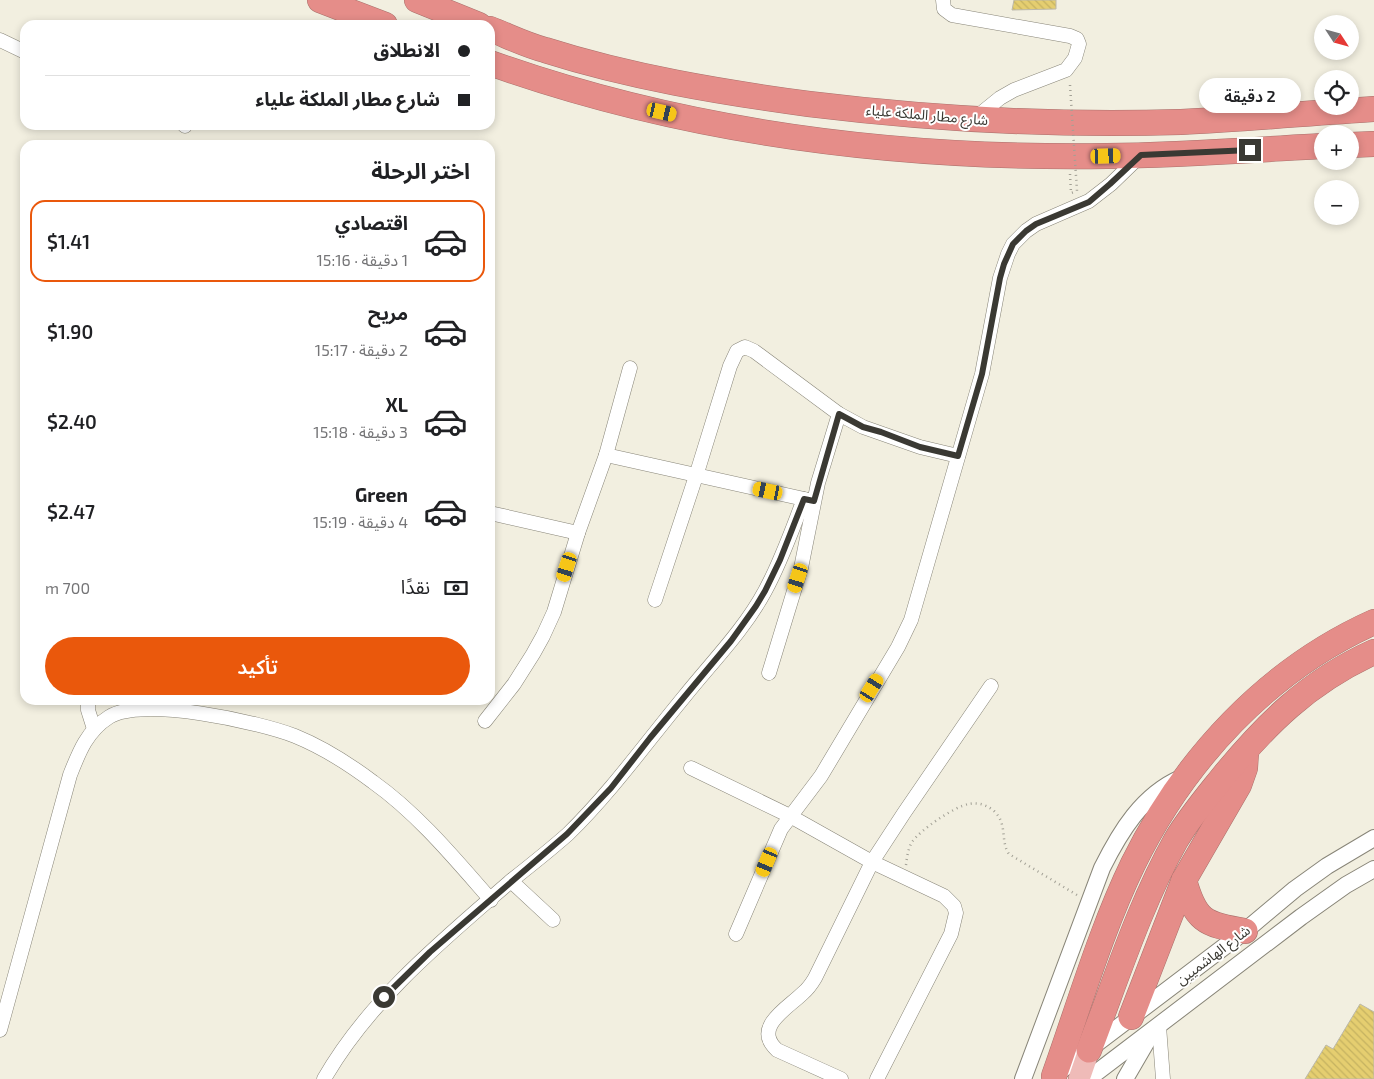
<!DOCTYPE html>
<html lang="ar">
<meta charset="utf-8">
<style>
:root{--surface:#fff;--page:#f6f6f6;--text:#202124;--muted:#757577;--line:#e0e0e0;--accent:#ea580c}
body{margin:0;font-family:"Exo 2","Noto Sans Arabic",sans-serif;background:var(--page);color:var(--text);direction:rtl;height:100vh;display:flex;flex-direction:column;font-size:19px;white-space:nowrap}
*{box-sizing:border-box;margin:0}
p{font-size:16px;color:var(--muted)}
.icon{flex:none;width:28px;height:28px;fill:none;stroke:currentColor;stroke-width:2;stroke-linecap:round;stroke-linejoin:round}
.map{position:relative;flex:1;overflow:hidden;direction:ltr}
.details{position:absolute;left:20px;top:140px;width:475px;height:565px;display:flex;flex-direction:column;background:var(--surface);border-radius:15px;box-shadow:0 2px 8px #0003;direction:rtl}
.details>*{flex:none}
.guide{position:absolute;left:20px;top:20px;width:475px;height:110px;border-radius:15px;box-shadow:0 2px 8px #0003;direction:rtl;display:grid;align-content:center;height:110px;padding:0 25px;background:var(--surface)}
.needle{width:32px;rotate:126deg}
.tools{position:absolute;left:1314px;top:15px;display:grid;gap:10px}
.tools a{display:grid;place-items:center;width:45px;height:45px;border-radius:50%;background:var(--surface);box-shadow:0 2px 8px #0003;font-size:25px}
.end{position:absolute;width:22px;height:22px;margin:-11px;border:6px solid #3a3933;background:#fff;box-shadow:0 0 0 2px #fff}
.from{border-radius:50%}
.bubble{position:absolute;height:35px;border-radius:18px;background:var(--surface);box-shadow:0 2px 8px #0003;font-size:16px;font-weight:600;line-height:35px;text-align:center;direction:rtl}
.car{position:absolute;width:15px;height:30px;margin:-15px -8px;border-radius:6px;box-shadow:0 0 4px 1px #0007;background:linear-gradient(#f5c518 24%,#345 0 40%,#f5c518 0 76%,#345 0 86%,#f5c518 0)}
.guide b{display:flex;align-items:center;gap:18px;height:48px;font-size:19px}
.guide b+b{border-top:1px solid var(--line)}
.guide i{width:12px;height:12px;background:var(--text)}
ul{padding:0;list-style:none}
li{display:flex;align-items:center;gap:15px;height:82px;margin:0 10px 8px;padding:0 15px;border:2px solid transparent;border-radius:15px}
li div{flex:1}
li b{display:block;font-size:19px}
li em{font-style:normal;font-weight:600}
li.selected{border-color:var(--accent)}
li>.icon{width:45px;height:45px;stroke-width:1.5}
h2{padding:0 25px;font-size:22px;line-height:60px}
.pay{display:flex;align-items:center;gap:12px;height:55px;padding:0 25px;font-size:19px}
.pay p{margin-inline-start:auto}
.primary-button{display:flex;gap:10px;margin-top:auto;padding:10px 25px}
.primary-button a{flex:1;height:58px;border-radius:30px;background:var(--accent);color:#fff;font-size:20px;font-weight:600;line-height:58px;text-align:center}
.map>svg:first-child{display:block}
</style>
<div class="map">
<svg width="1374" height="1079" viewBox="0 0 1374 1079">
<defs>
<pattern id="building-back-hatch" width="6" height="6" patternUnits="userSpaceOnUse" patternTransform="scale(1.25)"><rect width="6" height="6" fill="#e5ce70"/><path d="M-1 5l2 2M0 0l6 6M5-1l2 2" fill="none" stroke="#c5b261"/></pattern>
</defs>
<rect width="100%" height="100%" fill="#f2efe0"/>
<g fill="url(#building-back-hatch)" stroke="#bbb8aa">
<path d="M 1014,0 L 1056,0 L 1056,9 L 1012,10 Z"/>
<path d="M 1360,1004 L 1374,1012 L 1374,1079 L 1305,1079 L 1326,1045 L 1333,1049 Z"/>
</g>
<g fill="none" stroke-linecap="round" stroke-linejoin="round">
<defs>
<g id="minor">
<path d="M 943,0 L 944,9 L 952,15 L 1070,36 L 1077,39 L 1079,44 L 1075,58 L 1066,70 L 1014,90 L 1000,98 L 974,119"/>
<path d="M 0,40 L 25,52"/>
<path d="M 184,125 L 185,126"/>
<path d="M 606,455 L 813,501"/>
<path d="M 490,513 L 578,533"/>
<path d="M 655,600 L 696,476 L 730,366 L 737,351 L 745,347 L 754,351 L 839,414"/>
<path d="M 769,673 L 801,568 L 818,483 L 839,414 L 863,427 L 920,447 L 958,456"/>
<path d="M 88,700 L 88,710 L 94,729"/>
<path d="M 485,721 L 514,684 L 533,654 L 543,636 L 554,612 L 578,533 L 606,455 L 630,368"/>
<path d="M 691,768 L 790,816 L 872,862 L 944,896 L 954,906 L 956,913 L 951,934 L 877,1079"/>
<path d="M 511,881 L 553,920"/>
<path d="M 736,934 L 781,829 L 821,776 L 898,647 L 911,620 L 982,374 L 1000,278 L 1008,254 L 1013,244 L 1026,231 L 1036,224 L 1089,201 L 1111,184 L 1141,155"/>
<path d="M 1159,1026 L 1163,1079"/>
<path d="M 0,1030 L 70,775 C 79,752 87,731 109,717 C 141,696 259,722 295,736 C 322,747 349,764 373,782 C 418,814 455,859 491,900"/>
<path d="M 324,1079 C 370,999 443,940 512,880 C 531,865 550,850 568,834 C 611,792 646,743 684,697 C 712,662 744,630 765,591 C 781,562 792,530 804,499"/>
<path d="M 841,1079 L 777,1050 C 752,1027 788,1008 803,993 C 808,989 812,983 815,978 L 872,862 L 904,813 L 991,686"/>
</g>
<g id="tertiary">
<path d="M 1055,1075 L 1245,931 L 1295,889 L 1327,866 L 1374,838"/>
<path d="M 1023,1079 L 1102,868 C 1120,832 1142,795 1181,778"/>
<path d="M 1088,1079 L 1301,917 L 1346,885 L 1374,869"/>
<path d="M 1125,1079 L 1150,1036"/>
</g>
<path id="primary" d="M 1079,1079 L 1089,1050"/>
<g id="motorway">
<path d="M 320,0 L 385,25"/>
<path d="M 417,0 L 479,25"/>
<path d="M 490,29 C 508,36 526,45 545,50 C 630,77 720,92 809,104 C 932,119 1057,126 1181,122 C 1245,119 1310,113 1374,109"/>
<path d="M 490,63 C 687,133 898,159 1107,156 C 1179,155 1251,150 1322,146"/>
<path d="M 1350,145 L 1374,144"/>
<path d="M 1184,880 C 1195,920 1204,925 1245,931"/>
<path d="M 1131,1017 L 1184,880 L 1239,785 L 1245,768 L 1246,753"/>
<path d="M 1089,1050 C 1116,980 1139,906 1176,840 C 1189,818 1205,799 1221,779 C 1266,724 1308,682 1374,652"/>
<path d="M 1054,1076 C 1079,1006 1101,930 1133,864 C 1184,760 1267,670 1374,622"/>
</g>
</defs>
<use href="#minor" stroke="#888578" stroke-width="15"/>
<use href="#tertiary" stroke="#888578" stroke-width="18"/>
<use href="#primary" stroke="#a9706b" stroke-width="22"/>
<use href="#motorway" stroke="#a9706b" stroke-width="26"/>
<g stroke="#a2a095" stroke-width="2.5" stroke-dasharray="1 4" stroke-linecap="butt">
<path d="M 1070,174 L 1071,193 L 1074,192"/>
<path d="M 906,865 C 907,857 908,849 912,842 C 920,830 955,806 969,804 C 978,802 987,805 994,811 C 1008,824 1000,841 1009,854 L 1077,895"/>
</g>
<use href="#minor" stroke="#fff" stroke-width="14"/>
<use href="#tertiary" stroke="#fff" stroke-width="16"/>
<use href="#primary" stroke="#efbbb8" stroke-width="21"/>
<use href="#motorway" stroke="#e58d89" stroke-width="25"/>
<path stroke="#a2a095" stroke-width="2.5" stroke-dasharray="1 4" stroke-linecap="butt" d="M 1070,85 L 1077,191"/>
</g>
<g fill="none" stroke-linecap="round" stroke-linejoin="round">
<path stroke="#3a3933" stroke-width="6" d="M 384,997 L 430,952 L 567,834 L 611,788 L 650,738 L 731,641 L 756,606 L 765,591 L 780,560 L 804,499 L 814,501 L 839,414 L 863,427 L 881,432 L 920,447 L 958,456 L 982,374 L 1000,278 L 1004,264 L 1013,244 L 1026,231 L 1036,224 L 1089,202 L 1110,184 L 1141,155 L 1250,150"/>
</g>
<g text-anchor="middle" stroke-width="4" stroke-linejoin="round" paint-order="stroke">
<g font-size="14" fill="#3a3933" stroke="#fff">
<text transform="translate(927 115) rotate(5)" y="5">شارع مطار الملكة علياء</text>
<text transform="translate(1213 955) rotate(-37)" y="5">شارع الهاشميين</text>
</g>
</g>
</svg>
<div class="tools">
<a><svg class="needle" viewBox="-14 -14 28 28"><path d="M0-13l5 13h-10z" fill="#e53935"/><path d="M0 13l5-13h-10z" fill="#757577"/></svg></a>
<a><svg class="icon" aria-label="locate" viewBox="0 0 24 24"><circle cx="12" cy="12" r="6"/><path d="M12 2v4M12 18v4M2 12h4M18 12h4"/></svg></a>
<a>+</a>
<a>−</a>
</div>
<i class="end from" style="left:384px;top:997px"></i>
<i class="end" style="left:1250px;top:150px"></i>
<div class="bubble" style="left:1199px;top:78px;width:102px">2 دقيقة</div>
<i class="car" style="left:662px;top:112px;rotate:103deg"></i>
<i class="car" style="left:1106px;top:156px;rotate:88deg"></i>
<i class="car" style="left:768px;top:491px;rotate:282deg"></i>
<i class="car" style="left:567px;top:567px;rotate:198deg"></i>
<i class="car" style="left:798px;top:578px;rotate:198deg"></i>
<i class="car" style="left:872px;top:688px;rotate:32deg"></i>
<i class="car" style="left:767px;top:862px;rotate:203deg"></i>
<div class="guide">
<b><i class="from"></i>الانطلاق</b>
<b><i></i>شارع مطار الملكة علياء</b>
</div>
<section class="details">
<h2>اختر الرحلة</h2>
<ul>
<li class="selected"><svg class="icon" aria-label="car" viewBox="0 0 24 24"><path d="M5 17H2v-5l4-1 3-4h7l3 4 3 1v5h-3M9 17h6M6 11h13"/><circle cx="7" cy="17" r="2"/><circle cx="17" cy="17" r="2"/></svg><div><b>اقتصادي</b><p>1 دقيقة · 15:16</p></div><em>$1.41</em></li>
<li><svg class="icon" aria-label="car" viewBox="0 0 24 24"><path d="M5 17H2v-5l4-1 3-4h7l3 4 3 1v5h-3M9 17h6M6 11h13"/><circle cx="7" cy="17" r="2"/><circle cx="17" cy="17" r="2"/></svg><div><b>مريح</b><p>2 دقيقة · 15:17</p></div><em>$1.90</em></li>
<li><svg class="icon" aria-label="car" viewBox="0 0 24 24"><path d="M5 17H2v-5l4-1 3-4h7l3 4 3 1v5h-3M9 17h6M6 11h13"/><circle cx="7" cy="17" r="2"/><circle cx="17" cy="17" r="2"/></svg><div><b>XL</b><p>3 دقيقة · 15:18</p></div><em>$2.40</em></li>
<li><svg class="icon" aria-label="car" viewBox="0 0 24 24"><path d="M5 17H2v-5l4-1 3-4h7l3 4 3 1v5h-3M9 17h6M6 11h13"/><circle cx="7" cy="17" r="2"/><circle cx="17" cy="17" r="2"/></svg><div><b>Green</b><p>4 دقيقة · 15:19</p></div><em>$2.47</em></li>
</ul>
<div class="pay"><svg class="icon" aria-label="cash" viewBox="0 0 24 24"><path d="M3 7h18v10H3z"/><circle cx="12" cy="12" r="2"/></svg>نقدًا<p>700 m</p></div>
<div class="primary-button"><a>تأكيد</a></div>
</section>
</div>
